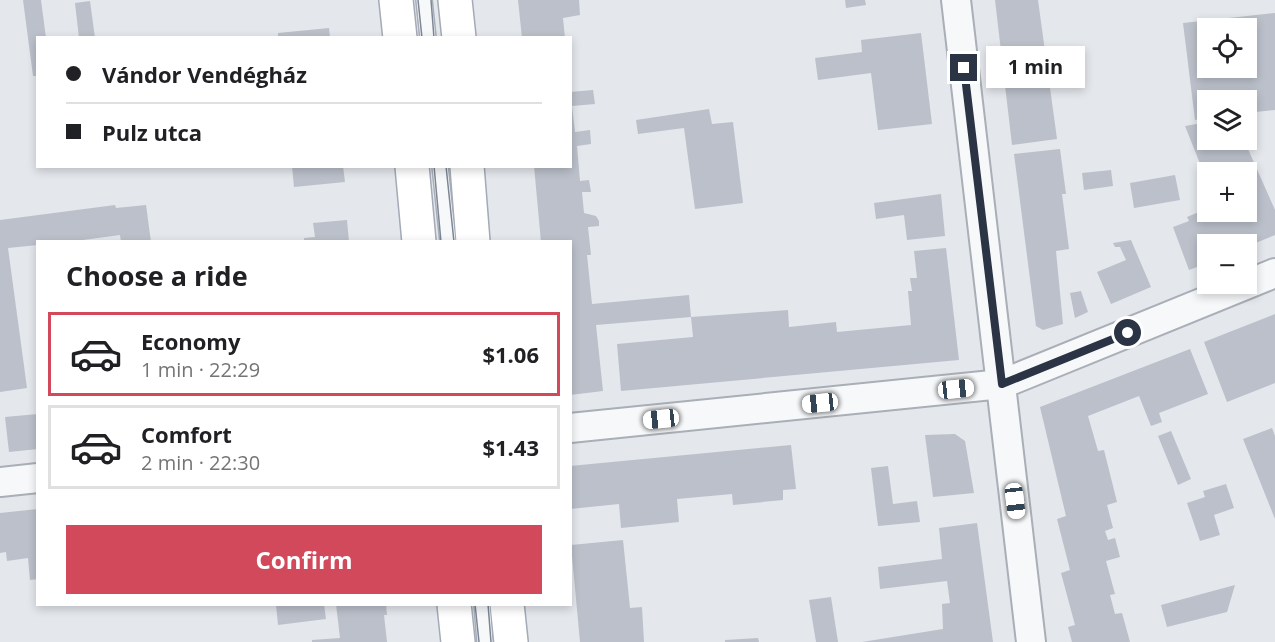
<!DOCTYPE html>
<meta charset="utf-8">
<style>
:root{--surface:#fff;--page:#f2f2f2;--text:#202124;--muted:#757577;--line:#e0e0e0;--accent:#d1495b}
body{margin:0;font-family:"Open Sans",sans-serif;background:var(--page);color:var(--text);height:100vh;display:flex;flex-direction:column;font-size:22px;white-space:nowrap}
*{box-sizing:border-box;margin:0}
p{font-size:20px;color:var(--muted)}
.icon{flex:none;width:33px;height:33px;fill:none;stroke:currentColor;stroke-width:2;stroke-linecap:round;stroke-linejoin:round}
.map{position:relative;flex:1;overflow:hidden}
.drawer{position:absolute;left:36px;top:240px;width:536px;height:366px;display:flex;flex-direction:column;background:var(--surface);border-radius:0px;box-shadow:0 3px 9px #0003}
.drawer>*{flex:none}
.top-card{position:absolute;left:36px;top:36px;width:536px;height:132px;border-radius:0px;box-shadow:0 3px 9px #0003;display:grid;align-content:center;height:132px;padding:0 30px;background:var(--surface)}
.controls{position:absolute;left:1197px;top:18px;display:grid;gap:12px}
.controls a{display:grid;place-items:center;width:60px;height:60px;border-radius:0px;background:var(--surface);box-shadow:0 3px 9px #0003;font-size:30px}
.end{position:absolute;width:27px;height:27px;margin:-14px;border:8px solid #2b3445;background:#fff;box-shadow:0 0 0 3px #fff}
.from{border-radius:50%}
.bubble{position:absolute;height:42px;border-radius:0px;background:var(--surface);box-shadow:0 3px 9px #0003;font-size:20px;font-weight:700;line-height:42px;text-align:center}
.car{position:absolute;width:18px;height:36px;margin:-18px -9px;border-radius:8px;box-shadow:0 0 4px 2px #0007;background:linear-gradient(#fff 24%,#345 0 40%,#fff 0 76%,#345 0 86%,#fff 0)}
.top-card b{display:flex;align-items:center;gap:21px;height:57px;font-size:22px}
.top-card b+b{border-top:2px solid var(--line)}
.top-card i{width:15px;height:15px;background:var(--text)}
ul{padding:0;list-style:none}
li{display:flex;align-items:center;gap:18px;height:84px;margin:0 12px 9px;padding:0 18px;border:3px solid var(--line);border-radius:0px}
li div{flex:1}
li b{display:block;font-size:22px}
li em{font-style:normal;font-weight:700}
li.current{border-color:var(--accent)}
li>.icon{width:54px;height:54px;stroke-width:1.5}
h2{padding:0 30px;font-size:27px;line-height:72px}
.action{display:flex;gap:12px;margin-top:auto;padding:12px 30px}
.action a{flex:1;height:69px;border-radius:0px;background:var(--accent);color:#fff;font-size:24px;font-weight:700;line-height:69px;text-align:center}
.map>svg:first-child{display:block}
</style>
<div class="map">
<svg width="1275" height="642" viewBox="0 0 1275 642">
<rect width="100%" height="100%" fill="#e4e7ec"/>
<g fill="#bbc0ca" fill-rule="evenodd">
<path d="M 23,0 L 41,0 L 46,38 L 38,38 L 38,76 L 33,76 Z"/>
<path d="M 518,0 L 579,0 L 580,15 L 563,18 L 565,38 L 522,38 Z"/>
<path d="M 845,0 L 865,0 L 866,5 L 846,8 Z"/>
<path d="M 995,0 L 1038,0 L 1057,139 L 1012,145 Z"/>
<path d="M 90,1 L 95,38 L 79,38 L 75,3 Z"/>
<path d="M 1275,13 L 1275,110 L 1246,113 L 1246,100 L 1208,100 L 1208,118 L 1195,120 L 1183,23 ZM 1208,28 L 1246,28 L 1246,68 L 1208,68 Z"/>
<path d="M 329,28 L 330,38 L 278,38 L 278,33 Z"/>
<path d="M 921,33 L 932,124 L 878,130 L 871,73 L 818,80 L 815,58 L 862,52 L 861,40 Z"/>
<path d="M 593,90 L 595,104 L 572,106 L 575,132 L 590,130 L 591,144 L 577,146 L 580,181 L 589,180 L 591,192 L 582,192 L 584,213 L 596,216 L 599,221 L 599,226 L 588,227 L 591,255 L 587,255 L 592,304 L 689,295 L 691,317 L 596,325 L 603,391 L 570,395 L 570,242 L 541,242 L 534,166 L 570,166 L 570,92 Z"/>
<path d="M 709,109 L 712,124 L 733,122 L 743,203 L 695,209 L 684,128 L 638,134 L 636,120 Z"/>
<path d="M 1208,122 L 1208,140 L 1244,140 L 1275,210 L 1275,235 L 1246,247 L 1246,244 L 1208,244 L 1208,263 L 1189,270 L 1173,227 L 1189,221 L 1187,217 L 1199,212 L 1203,221 L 1221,214 L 1220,212 L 1246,212 L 1246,172 L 1208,172 L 1207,181 L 1185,126 Z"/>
<path d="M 1060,149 L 1066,194 L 1062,194 L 1069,249 L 1056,251 L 1063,324 L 1043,330 L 1036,326 L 1014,154 Z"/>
<path d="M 292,166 L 343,166 L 345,182 L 294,187 Z"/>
<path d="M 1111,170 L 1113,186 L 1084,190 L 1082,173 Z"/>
<path d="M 1175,175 L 1180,200 L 1134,208 L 1130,183 Z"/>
<path d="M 941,194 L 945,236 L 907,240 L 904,215 L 876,219 L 874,203 Z"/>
<path d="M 115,205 L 116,208 L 146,205 L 151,242 L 121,242 L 120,235 L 68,242 L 38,242 L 38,245 L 8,248 L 27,388 L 0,392 L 0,220 Z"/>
<path d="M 347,220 L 349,242 L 304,242 L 304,238 L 315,237 L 313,223 Z"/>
<path d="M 1131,240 L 1151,287 L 1111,304 L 1097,272 L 1126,260 L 1120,247 L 1115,247 L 1113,243 Z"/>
<path d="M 946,248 L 959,360 L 621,391 L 617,344 L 693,337 L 691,317 L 788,310 L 789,327 L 836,322 L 837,332 L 911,325 L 908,291 L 912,291 L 910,278 L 917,278 L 914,251 Z"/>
<path d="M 1081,291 L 1088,312 L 1075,318 L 1070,293 Z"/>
<path d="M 1275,314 L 1275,383 L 1227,402 L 1204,342 Z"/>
<path d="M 1190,349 L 1208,394 L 1159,413 L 1162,422 L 1151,426 L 1139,396 L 1088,416 L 1098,451 L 1104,450 L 1117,502 L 1107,505 L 1113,528 L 1105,531 L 1108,540 L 1115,538 L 1120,557 L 1106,561 L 1115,594 L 1110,595 L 1115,614 L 1122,613 L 1130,642 L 1072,642 L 1068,627 L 1075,625 L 1061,573 L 1070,570 L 1057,519 L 1066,516 L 1040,407 Z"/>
<path d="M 38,414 L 38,449 L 9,452 L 5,417 Z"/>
<path d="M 1272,428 L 1275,436 L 1275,519 L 1243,439 Z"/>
<path d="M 1171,431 L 1191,479 L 1178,485 L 1158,436 Z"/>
<path d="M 955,434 L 965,441 L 974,493 L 933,497 L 925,435 Z"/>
<path d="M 791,445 L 796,489 L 783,490 L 783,500 L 733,505 L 732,494 L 677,499 L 679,522 L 621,528 L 619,504 L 570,509 L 570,466 Z"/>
<path d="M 888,466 L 893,504 L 917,501 L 920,522 L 878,526 L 871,468 Z"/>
<path d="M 1226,484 L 1234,508 L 1214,515 L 1220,535 L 1200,541 L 1187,503 L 1205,497 L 1203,491 Z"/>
<path d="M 38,509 L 38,579 L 30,580 L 28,558 L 7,561 L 6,552 L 0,553 L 0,513 Z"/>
<path d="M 977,523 L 993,642 L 862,642 L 943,629 L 942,604 L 950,603 L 947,581 L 880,589 L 878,567 L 942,559 L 939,528 Z"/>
<path d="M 623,540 L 630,608 L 642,607 L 644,642 L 580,642 L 571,545 Z"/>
<path d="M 1235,585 L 1227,612 L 1167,627 L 1161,605 Z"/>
<path d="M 831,597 L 838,642 L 816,642 L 809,600 Z"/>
<path d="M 324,604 L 326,619 L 278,625 L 276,605 Z"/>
<path d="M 336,604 L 386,604 L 387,615 L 384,615 L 387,642 L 312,642 L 312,640 L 340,638 Z"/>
<path d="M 758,638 L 759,642 L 725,642 L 725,640 Z"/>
</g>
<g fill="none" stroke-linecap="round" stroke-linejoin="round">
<defs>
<g id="lane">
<path d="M 424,0 L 428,38"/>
<path d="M 440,166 L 448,242"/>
<path d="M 482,604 L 485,642"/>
</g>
<g id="street">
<path d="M 956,0 L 1031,642"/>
<path d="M 570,428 L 1002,384 L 1275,273"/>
<path d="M 0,482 L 38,478"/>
</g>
<g id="primary">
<path d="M 396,0 L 400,38"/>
<path d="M 455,0 L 459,38"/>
<path d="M 412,166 L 419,242"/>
<path d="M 467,166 L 473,242"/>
<path d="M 454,604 L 458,642"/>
<path d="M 507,604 L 511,642"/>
</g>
</defs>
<use href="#lane" stroke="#a9aeb7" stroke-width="18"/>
<use href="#street" stroke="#a9aeb7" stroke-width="32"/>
<use href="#primary" stroke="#a3abb8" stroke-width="36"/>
<use href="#lane" stroke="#f7f8fa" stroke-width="15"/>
<use href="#street" stroke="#f7f8fa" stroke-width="28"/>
<use href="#primary" stroke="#fff" stroke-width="33"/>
<g stroke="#7d8696" stroke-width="1.5">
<path d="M 418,0 L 422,38"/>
<path d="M 431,0 L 434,38"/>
<path d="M 434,166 L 441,242"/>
<path d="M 446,166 L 454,242"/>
<path d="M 475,604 L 479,642"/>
<path d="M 488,604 L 491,642"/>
</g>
</g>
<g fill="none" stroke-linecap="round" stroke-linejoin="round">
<path stroke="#2b3445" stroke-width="8" d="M 964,68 L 1002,384 L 1128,333"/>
</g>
</svg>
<div class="controls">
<a><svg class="icon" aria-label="locate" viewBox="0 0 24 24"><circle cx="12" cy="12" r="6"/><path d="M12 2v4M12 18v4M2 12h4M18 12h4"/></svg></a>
<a><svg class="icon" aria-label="layers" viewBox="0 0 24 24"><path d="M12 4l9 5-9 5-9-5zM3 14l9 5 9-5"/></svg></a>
<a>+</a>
<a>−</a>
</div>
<i class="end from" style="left:1128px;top:333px"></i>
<i class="end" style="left:964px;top:68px"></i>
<div class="bubble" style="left:986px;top:46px;width:99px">1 min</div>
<i class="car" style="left:956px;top:389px;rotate:84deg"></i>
<i class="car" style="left:820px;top:403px;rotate:264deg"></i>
<i class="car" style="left:661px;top:419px;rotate:264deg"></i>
<i class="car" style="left:1015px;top:501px;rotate:173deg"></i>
<div class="top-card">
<b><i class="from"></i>Vándor Vendégház</b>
<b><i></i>Pulz utca</b>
</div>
<section class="drawer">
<h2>Choose a ride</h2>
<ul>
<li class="current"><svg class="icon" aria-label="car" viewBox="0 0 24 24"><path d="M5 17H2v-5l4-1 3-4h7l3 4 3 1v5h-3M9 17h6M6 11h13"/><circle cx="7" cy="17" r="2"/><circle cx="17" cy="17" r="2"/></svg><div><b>Economy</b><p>1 min · 22:29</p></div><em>$1.06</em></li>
<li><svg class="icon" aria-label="car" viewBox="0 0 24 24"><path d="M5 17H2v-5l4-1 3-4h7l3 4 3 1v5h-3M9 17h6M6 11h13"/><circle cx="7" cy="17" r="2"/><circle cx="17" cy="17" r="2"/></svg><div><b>Comfort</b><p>2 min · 22:30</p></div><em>$1.43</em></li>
</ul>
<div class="action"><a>Confirm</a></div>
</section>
</div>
